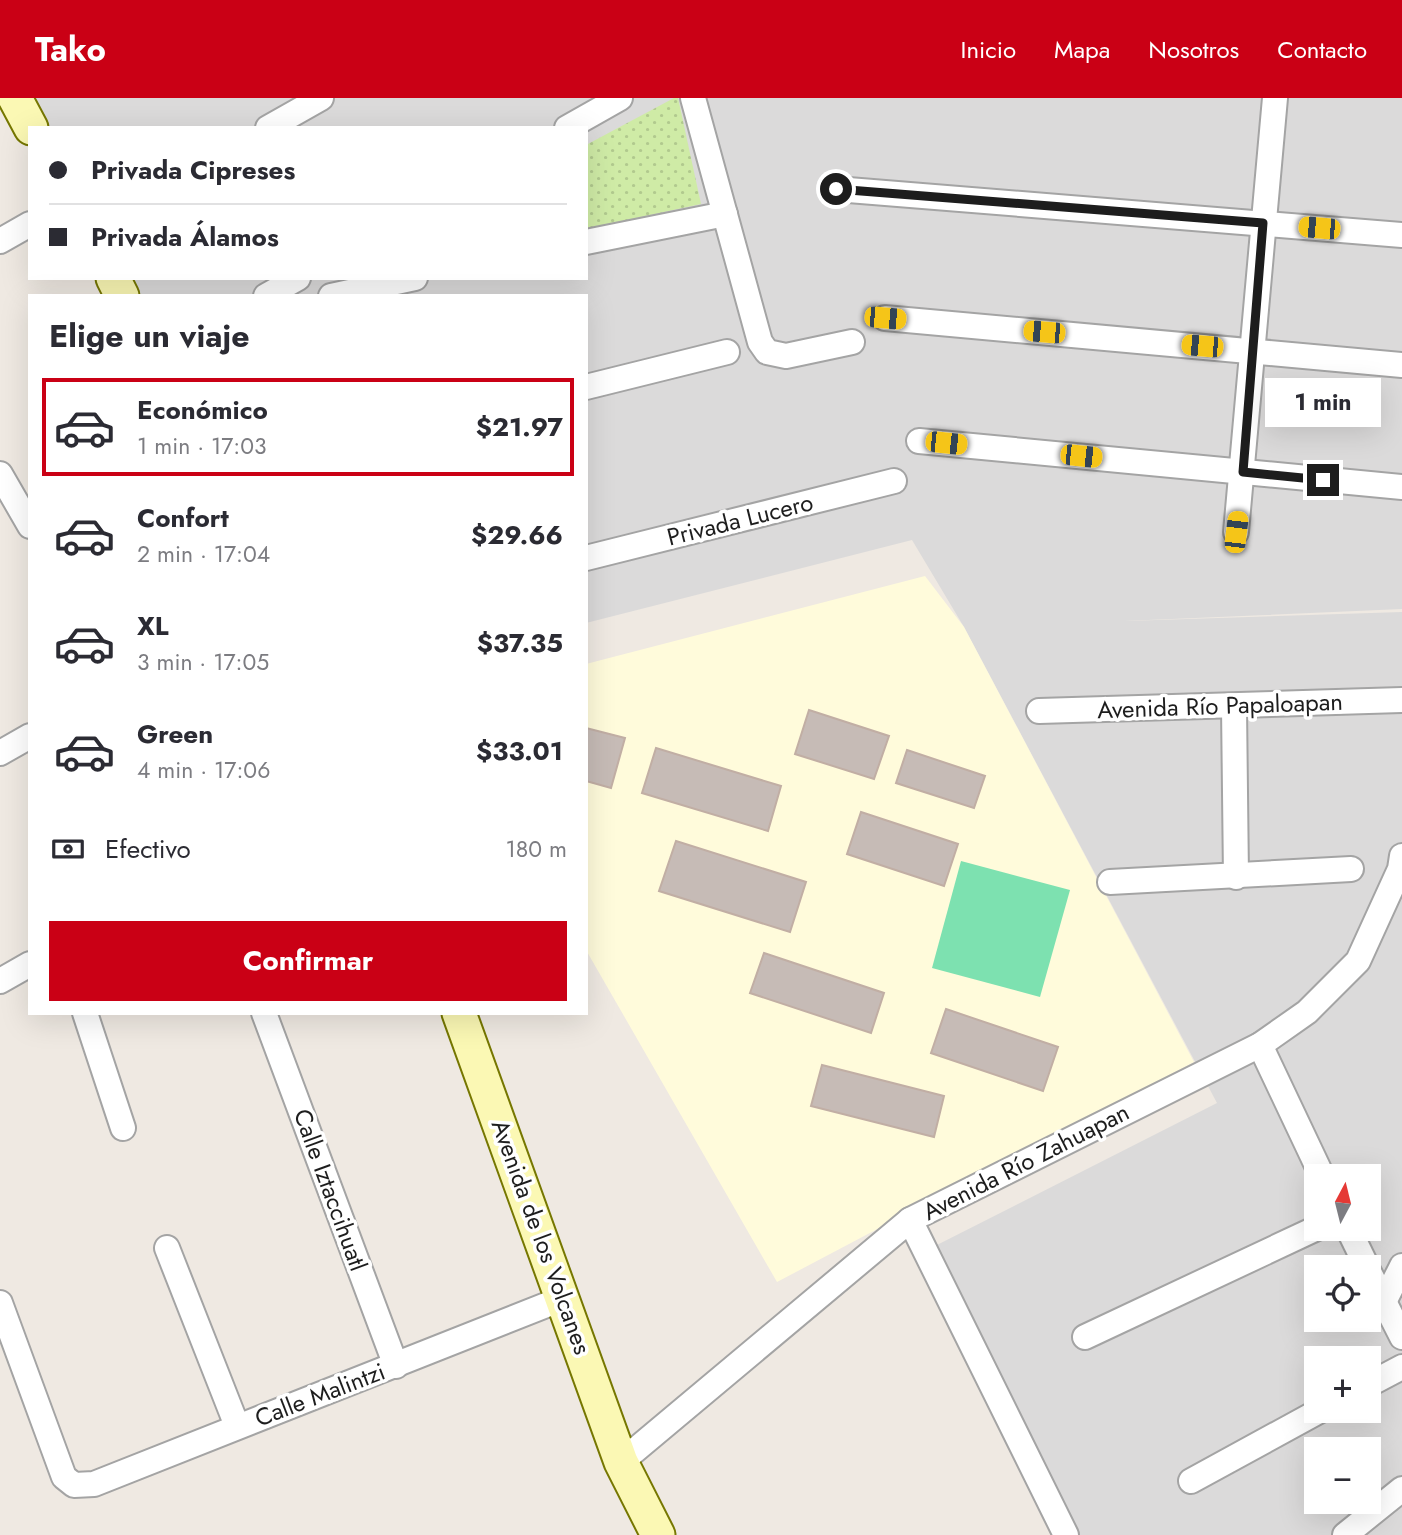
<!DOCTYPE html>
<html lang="es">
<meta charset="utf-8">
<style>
:root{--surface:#fff;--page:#f2f2f3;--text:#2b2b33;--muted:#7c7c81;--line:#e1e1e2;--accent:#ca0015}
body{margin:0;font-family:Jost,sans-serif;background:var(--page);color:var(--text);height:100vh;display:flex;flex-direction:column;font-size:26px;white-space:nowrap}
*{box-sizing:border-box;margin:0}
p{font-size:23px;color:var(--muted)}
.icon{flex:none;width:38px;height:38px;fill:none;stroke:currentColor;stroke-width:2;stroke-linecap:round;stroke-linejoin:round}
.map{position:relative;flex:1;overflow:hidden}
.side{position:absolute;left:28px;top:196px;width:560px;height:721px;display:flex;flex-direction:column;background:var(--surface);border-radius:0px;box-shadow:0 7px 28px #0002}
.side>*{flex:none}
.banner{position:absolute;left:28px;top:28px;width:560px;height:154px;border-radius:0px;box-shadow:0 7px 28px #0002;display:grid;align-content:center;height:154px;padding:0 21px;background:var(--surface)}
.needle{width:46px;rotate:7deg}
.buttons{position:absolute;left:1304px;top:1066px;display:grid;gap:14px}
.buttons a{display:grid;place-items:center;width:77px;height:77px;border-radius:0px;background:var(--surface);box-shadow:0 7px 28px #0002;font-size:35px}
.end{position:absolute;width:32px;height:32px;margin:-16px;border:9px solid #1d1d1d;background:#fff;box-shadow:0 0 0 4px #fff}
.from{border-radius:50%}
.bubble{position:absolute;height:49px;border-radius:0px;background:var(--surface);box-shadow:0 7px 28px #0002;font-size:23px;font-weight:700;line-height:49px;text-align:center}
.car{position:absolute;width:21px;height:42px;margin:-21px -10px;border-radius:9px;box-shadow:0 0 5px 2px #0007;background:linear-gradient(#f5c518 24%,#345 0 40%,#f5c518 0 76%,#345 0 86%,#f5c518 0)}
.banner b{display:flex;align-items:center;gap:24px;height:66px;font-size:26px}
.banner b+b{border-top:2px solid var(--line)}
.banner i{width:18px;height:18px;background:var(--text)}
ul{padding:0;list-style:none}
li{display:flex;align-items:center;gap:21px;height:98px;margin:0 14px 10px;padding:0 7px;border:4px solid transparent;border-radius:0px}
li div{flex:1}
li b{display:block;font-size:26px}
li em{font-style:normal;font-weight:700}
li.current{border-color:var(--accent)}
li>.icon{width:63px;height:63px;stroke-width:1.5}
h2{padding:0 21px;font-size:32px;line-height:84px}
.pay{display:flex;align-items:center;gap:18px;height:77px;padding:0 21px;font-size:26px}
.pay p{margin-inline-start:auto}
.action{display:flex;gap:14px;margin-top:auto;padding:14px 21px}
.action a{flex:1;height:80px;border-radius:0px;background:var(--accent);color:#fff;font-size:28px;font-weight:700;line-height:80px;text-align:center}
header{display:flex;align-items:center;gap:42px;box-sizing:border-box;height:98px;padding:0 35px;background:var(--accent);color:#fff}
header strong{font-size:33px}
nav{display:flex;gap:38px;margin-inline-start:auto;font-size:24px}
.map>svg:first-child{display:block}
</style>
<header>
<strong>Tako</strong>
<nav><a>Inicio</a><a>Mapa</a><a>Nosotros</a><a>Contacto</a></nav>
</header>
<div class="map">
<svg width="1402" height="1437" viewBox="0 0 1402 1437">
<defs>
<pattern id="grass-dots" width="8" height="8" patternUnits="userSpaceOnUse" patternTransform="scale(1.75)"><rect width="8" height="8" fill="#cfeba6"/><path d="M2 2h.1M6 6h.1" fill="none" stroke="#b1c98e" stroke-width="1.8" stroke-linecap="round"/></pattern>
</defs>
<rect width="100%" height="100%" fill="#efe9e2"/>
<path fill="#dbdada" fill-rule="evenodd" d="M 30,0 L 1402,0 L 1402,511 L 1125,523 L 1402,514 L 1402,1437 L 1077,1437 L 929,1151 L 1217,1005 L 964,529 L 912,442 L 586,525 L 586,198 L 138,198 L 128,180 L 586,180 L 586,30 L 46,30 ZM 1316,1078 L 1368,1078 L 1368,1130 L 1316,1130 ZM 1316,1169 L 1368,1169 L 1368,1222 L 1316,1222 ZM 1316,1260 L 1368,1260 L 1368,1312 L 1316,1312 ZM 1316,1351 L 1368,1351 L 1368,1404 L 1316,1404 Z"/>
<path fill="#fffbdb" d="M 925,478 L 964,529 L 1194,964 L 777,1184 L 586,852 L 586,566 Z"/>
<path fill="url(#grass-dots)" d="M 674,0 L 678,0 L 701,106 L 586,131 L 586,47 Z"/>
<path fill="#7de1b0" d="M 961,763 L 1070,792 L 1040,899 L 932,870 Z"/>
<g fill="#c6bbb6" stroke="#c1aea4" stroke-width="2">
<path d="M 809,612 L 889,638 L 874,681 L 795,656 Z"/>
<path d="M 586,630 L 625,640 L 611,690 L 586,683 Z"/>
<path d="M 656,650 L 781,688 L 768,733 L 642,695 Z"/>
<path d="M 907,652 L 985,678 L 974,710 L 896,685 Z"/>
<path d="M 861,714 L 958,746 L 944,788 L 847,756 Z"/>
<path d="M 676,743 L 806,784 L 790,834 L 659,793 Z"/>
<path d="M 764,855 L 884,895 L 871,935 L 750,895 Z"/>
<path d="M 946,911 L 1058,949 L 1043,993 L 931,955 Z"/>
<path d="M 822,967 L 944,998 L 934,1039 L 811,1008 Z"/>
</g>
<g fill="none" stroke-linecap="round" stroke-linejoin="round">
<defs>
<g id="street">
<path d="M 693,0 L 760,244 L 767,254 L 786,258 L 852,244"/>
<path d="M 268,30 L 321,0"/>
<path d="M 567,30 L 620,0"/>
<path d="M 836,91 L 1402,137"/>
<path d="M 0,143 L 30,126"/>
<path d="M 586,144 L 725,116"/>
<path d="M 266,198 L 298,180"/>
<path d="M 331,198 L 415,180"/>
<path d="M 885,220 L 1402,267"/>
<path d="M 586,289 L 727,254"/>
<path d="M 919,343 L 1402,389"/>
<path d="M 0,376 L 30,428"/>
<path d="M 1236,434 L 1275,0"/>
<path d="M 586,460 L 894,383"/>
<path d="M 1234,609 L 1236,779"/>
<path d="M 1039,613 L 1402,602"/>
<path d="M 0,655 L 30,638"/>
<path d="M 1110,784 L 1351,771"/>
<path d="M 0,883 L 30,866"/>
<path d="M 85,915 L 123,1030"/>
<path d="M 264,915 L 396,1268"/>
<path d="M 1260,947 L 1322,1078"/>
<path d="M 910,1122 L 1066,1437"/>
<path d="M 1348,1130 L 1367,1169"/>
<path d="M 167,1150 L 237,1328"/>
<path d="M 1368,1172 L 1402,1239"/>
<path d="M 1384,1204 L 1402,1168"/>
<path d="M 0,1205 L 64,1379 L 74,1387 L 94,1386 L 564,1200"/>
<path d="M 1085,1239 L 1317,1130"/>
<path d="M 1368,1287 L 1402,1269"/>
<path d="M 621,1364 L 910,1122 L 1260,947 L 1307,914 L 1358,863 L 1400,771 L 1402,758"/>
<path d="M 1191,1383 L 1321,1312"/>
<path d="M 1345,1437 L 1402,1391"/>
</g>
<g id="secondary">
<path d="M 15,0 L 31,30"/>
<path d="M 113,180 L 122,198"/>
<path d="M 459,915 L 621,1364 L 658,1437"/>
</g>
</defs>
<use href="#street" stroke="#a4a4a4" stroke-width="28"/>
<use href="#secondary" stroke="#767701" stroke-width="37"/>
<use href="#street" stroke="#fff" stroke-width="24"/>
<use href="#secondary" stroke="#fbf8b4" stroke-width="33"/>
</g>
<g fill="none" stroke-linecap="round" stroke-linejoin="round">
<path stroke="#1d1d1d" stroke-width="9" d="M 836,91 L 1263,125 L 1243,374 L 1323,382"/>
</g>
<g text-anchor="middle" stroke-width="7" stroke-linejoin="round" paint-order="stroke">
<g font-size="24" fill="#1d1d1d" stroke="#fff">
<text transform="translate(740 422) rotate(-14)" y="8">Privada Lucero</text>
<text transform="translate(1220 608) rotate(-2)" y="8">Avenida Río Papaloapan</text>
<text transform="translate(1026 1064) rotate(-27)" y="8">Avenida Río Zahuapan</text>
<text transform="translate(330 1092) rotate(70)" y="8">Calle Iztaccihuatl</text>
<text transform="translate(541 1139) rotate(70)" y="8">Avenida de los Volcanes</text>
<text transform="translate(320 1297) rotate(-21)" y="8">Calle Malintzi</text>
</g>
</g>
</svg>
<div class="buttons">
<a><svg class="needle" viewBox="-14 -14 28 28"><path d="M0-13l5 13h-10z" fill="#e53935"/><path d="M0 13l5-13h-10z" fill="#7c7c81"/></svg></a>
<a><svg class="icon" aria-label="locate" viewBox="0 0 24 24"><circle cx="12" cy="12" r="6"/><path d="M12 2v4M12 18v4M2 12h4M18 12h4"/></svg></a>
<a>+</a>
<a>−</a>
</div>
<i class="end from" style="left:836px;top:91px"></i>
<i class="end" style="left:1323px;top:382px"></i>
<div class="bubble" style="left:1265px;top:280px;width:116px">1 min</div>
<i class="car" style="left:1319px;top:130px;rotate:275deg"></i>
<i class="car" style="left:885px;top:220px;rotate:95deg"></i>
<i class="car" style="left:1044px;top:234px;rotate:275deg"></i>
<i class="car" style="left:1202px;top:248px;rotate:275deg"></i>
<i class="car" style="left:946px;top:345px;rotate:96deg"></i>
<i class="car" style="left:1081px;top:358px;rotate:96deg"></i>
<i class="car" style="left:1236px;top:434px;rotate:7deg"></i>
<div class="banner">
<b><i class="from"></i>Privada Cipreses</b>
<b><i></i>Privada Álamos</b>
</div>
<section class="side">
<h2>Elige un viaje</h2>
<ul>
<li class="current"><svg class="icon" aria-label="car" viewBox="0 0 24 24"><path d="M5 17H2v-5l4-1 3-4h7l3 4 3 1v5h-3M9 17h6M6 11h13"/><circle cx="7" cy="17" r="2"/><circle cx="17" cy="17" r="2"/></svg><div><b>Económico</b><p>1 min · 17:03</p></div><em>$21.97</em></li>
<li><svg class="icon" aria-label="car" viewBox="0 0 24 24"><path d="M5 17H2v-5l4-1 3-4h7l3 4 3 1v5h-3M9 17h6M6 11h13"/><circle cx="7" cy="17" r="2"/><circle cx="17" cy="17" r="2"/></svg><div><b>Confort</b><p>2 min · 17:04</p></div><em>$29.66</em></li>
<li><svg class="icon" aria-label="car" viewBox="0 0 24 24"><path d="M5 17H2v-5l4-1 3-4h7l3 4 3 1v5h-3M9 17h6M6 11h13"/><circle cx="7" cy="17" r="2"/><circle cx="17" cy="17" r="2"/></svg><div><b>XL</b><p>3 min · 17:05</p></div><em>$37.35</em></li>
<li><svg class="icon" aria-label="car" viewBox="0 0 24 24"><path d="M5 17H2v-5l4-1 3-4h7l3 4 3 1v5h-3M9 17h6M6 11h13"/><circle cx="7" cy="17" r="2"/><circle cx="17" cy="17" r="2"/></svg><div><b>Green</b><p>4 min · 17:06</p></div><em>$33.01</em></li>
</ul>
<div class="pay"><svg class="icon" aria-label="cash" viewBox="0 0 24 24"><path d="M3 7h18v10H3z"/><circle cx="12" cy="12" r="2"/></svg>Efectivo<p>180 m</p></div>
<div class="action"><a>Confirmar</a></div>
</section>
</div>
